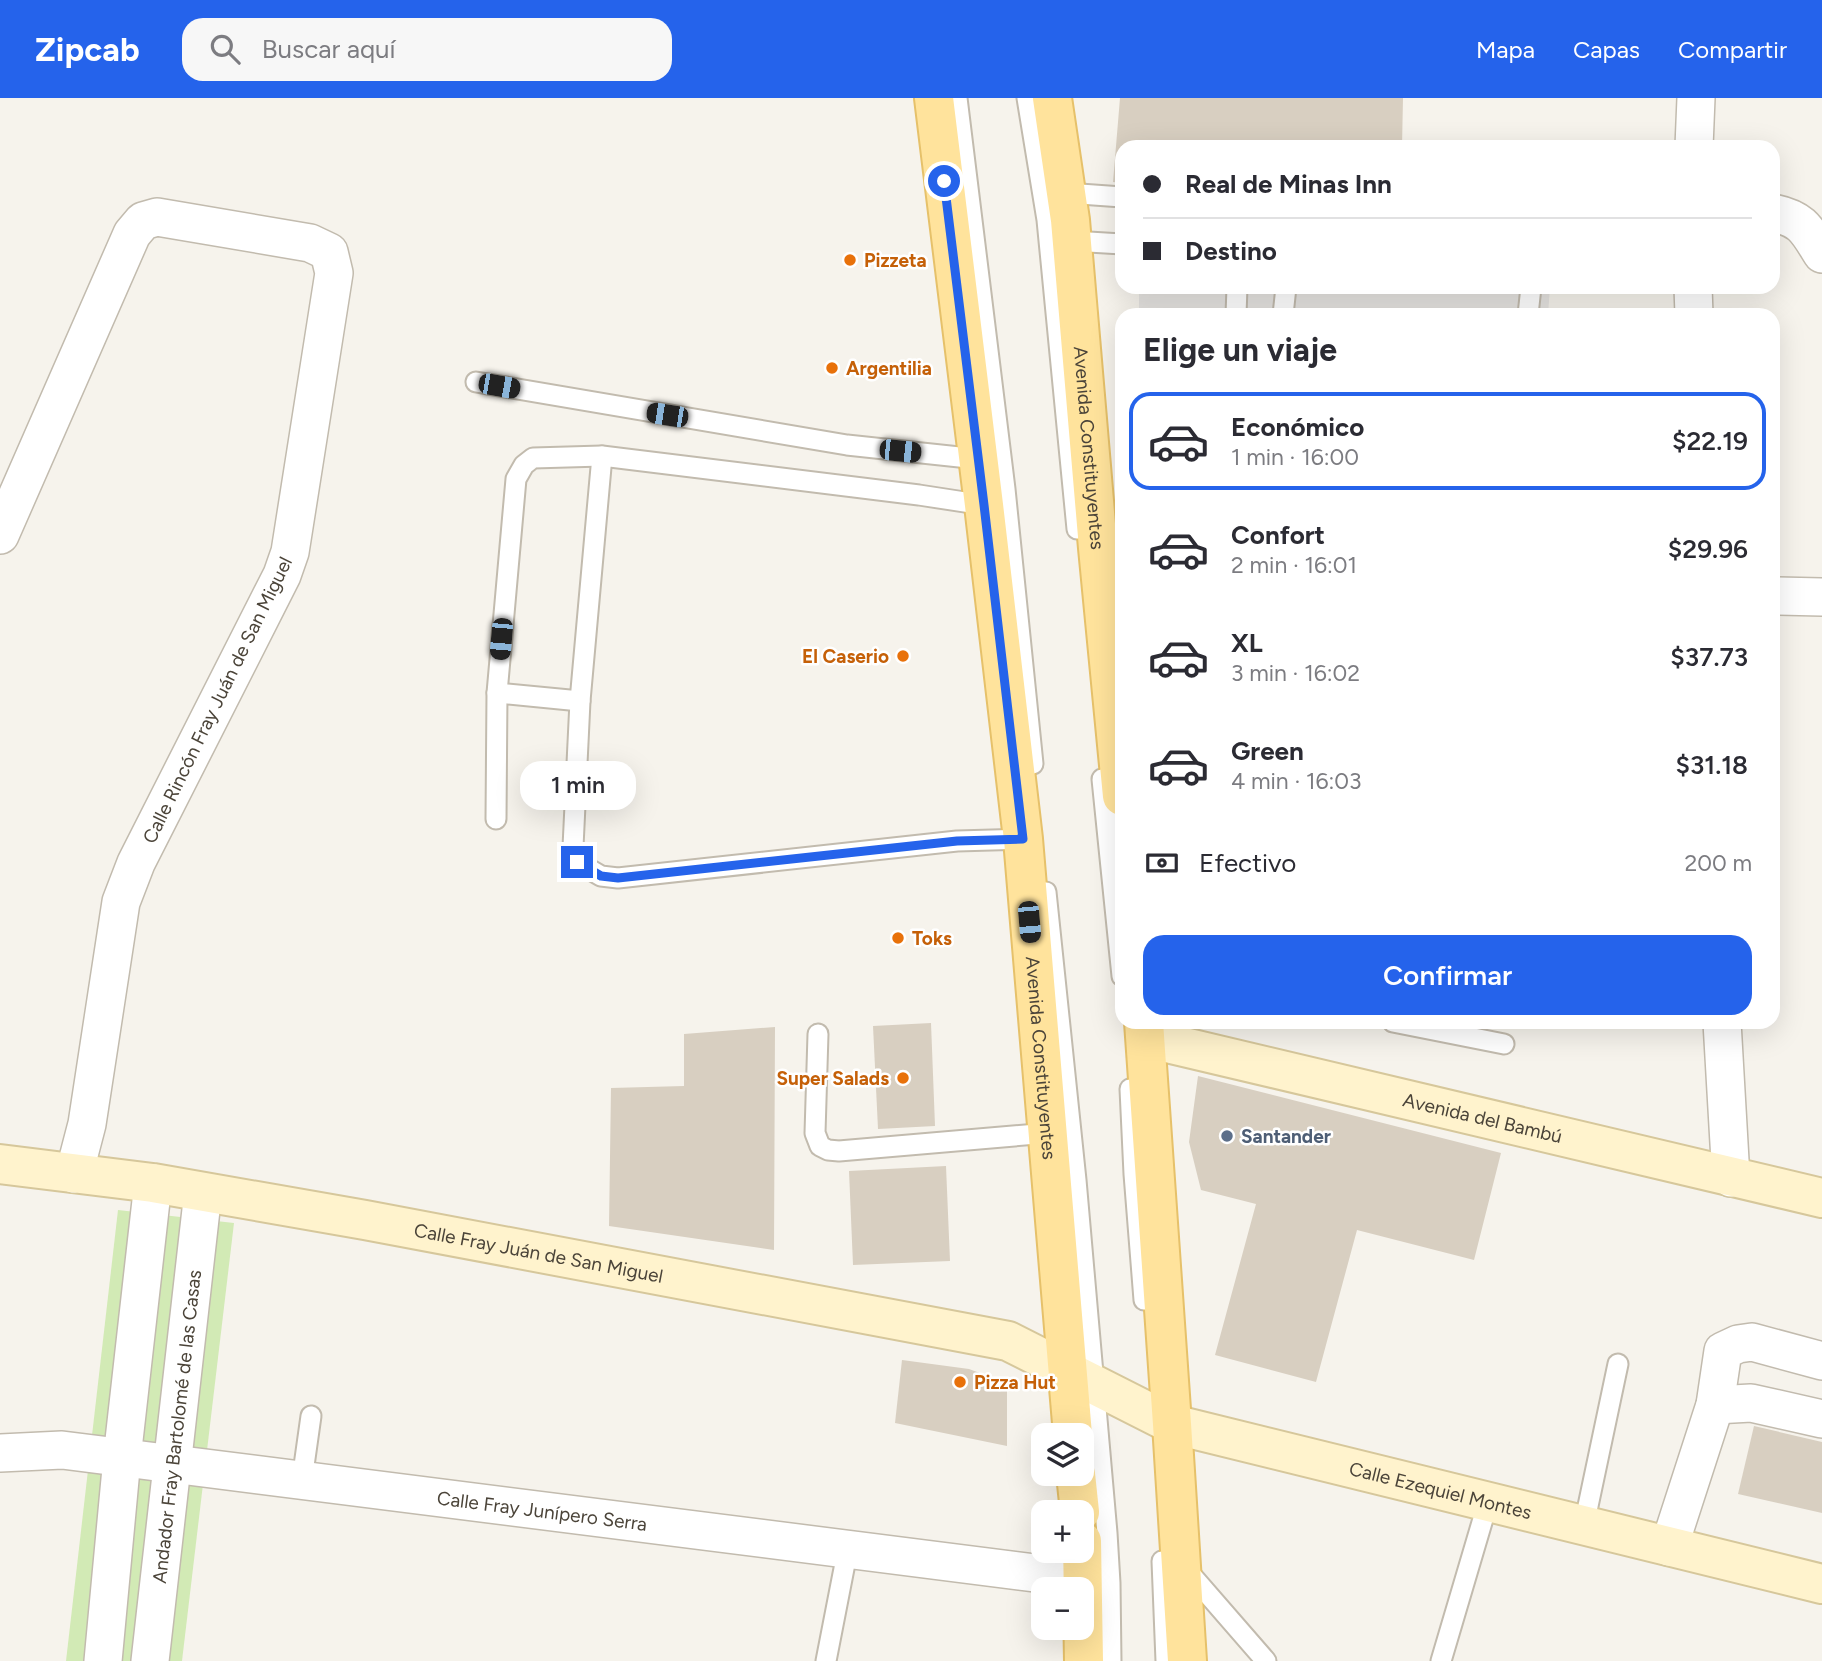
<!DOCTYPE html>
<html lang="es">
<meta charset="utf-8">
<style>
:root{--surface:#fff;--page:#f7f7f7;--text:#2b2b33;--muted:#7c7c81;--line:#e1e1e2;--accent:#2563eb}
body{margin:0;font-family:Figtree,sans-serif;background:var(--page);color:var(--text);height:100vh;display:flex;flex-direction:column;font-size:26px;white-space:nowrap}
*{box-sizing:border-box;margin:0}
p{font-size:23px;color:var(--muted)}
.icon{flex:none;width:38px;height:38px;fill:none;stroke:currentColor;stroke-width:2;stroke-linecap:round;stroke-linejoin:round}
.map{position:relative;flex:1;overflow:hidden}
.sheet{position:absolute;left:1115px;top:210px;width:665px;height:721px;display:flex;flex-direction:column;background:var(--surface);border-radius:21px;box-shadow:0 7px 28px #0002}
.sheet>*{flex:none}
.banner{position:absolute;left:1115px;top:42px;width:665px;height:154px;border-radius:21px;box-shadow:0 7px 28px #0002;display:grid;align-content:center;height:154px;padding:0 28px;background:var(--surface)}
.controls{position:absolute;left:1031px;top:1325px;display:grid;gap:14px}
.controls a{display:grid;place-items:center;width:63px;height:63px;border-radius:14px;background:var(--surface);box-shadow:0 7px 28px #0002;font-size:35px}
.end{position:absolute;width:32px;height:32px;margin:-16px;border:9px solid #2563eb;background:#fff;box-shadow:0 0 0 4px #fff}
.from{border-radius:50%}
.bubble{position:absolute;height:49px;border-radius:21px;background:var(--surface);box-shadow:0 7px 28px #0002;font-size:23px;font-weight:600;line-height:49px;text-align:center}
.car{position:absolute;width:21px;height:42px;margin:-21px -10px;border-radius:9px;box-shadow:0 0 5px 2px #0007;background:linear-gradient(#222 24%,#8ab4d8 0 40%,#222 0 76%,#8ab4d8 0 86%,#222 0)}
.banner b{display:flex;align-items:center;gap:24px;height:66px;font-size:26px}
.banner b+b{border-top:2px solid var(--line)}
.banner i{width:18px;height:18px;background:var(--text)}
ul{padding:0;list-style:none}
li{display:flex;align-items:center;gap:21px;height:98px;margin:0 14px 10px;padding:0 14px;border:4px solid transparent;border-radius:21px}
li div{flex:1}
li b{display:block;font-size:26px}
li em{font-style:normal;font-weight:600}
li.selected{border-color:var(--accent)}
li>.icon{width:63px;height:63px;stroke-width:1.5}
h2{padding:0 28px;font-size:32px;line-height:84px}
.pay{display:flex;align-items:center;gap:18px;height:77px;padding:0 28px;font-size:26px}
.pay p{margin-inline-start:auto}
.cta{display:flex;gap:14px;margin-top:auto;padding:14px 28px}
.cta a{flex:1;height:80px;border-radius:21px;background:var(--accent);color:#fff;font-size:28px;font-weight:600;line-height:80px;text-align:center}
header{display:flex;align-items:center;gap:42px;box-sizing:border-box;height:98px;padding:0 35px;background:var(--accent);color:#fff}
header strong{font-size:33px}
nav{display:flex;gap:38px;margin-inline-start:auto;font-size:24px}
.search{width:490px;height:63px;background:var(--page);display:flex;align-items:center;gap:18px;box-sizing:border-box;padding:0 24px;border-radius:21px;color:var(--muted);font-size:26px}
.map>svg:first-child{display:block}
</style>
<header>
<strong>Zipcab</strong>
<div class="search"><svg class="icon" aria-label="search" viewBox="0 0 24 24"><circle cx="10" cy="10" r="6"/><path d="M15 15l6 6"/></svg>Buscar aquí</div>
<nav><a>Mapa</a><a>Capas</a><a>Compartir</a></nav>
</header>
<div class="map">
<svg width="1822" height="1563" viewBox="0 0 1822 1563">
<rect width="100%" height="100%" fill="#f6f3ec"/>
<path fill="#d2eab5" d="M 118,1112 L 234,1125 L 182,1563 L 66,1563 Z"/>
<path fill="#e5e3e0" d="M 1139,189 L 1550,189 L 1548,217 L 1139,217 Z"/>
<g fill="#d8cfc1">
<path d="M 1120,0 L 1403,0 L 1402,49 L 1122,49 L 1122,85 L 1113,84 Z"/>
<path d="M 931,925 L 935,1028 L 878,1031 L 873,928 Z"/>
<path d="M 775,929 L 774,1152 L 609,1128 L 611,990 L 684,988 L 684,936 Z"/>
<path d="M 1198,978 L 1501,1055 L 1474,1162 L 1357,1132 L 1316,1284 L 1215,1257 L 1256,1106 L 1201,1092 L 1189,1044 Z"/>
<path d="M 946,1068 L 950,1163 L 853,1167 L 849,1073 Z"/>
<path d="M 902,1262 L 969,1271 L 1007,1285 L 1007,1348 L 895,1325 Z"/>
<path d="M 1754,1328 L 1822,1344 L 1822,1415 L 1738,1396 Z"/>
</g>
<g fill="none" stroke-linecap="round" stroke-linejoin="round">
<defs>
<g id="lane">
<path d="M 957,0 L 1005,391 L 1033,666"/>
<path d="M 1027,0 L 1047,122 L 1077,431"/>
<path d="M 1066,95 L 1122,99"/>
<path d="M 1072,143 L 1122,146"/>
<path d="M 1236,217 L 1237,189"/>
<path d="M 1283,217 L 1286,189"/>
<path d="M 1528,217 L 1531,189"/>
<path d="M 476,284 L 847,347 L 978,361"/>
<path d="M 984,407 L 919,397 L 602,358 L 580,603 L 573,749 L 577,764 L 601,778 L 618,780 L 957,743 L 1023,741"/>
<path d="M 497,595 L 580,603"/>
<path d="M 1102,681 L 1122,878"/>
<path d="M 496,721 L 497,595 L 516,381 L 524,367 L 533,360 L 602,358"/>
<path d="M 1046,794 L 1076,1082 L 1107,1435 L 1110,1485 L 1111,1563"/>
<path d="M 1393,924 L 1504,946"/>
<path d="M 818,936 L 815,1035 L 820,1048 L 828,1052 L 839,1053 L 1049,1035"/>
<path d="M 1130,991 L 1134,1076 L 1144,1202"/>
<path d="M 302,1382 L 311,1318"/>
<path d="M 1584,1427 L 1618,1266"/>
<path d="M 1162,1463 L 1166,1563"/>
<path d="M 1186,1471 L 1266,1563"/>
<path d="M 826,1563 L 848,1450"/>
<path d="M 1441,1563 L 1488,1404"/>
</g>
<g id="street">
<path d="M 1694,49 L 1696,0"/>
<path d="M 1773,115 C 1803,121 1807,132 1822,156"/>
<path d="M 1693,189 L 1694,217"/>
<path d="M 0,437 L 132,136 L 143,123 L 157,119 L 310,145 L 329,154 L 334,175 L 290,454 L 282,477 L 136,765 L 121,804 L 87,1026 L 74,1076"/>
<path d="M 1773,498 L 1822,499"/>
<path d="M 1722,924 L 1731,1080"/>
<path d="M 1715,1307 L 1751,1305 L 1822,1321"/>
<path id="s1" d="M 0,1355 L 62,1352 L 1083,1481"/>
<path d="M 1669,1449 L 1715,1307 L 1723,1253 L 1738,1246 L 1752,1244 L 1822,1263"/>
<path d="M 103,1563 L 122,1360 L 153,1085"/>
<path id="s2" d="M 150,1563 L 203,1094"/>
</g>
<g id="secondary">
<path id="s3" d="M 1146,940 L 1822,1100"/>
<path id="s4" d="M 0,1066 L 153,1085 L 365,1122 L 1008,1243 L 1172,1326 L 1822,1486"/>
</g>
<g id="primary">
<path id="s5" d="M 934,0 L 984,407 L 1023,741 L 1073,1337"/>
<path id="s6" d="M 1052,0 L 1070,122 L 1098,450 L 1122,698"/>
<path d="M 1144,924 L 1172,1326 L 1187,1563"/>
<path d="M 1076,1376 L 1080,1414"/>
<path d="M 1082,1443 L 1084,1563"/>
</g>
</defs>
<use href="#lane" stroke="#c2bbae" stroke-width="23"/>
<use href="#street" stroke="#c2bbae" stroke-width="40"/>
<use href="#secondary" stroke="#d6c79b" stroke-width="42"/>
<use href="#primary" stroke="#e6c16a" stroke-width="42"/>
<use href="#lane" stroke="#fff" stroke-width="19"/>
<use href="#street" stroke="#fff" stroke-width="37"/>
<use href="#secondary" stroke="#fff3cd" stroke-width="38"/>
<use href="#primary" stroke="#ffe39c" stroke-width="38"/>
</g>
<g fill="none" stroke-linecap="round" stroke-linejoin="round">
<path stroke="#2563eb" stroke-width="9" d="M 577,764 L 601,778 L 618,780 L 957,743 L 1023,741 L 984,407 L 944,83"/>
</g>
<g fill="#e8710a" stroke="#fff" stroke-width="2.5">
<circle cx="850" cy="162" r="7"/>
<circle cx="832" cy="270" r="7"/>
<circle cx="903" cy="558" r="7"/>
<circle cx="898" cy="840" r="7"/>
<circle cx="903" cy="980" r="7"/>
<circle cx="960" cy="1284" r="7"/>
</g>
<circle fill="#5c6f8a" stroke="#fff" stroke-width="2.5" cx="1227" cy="1038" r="7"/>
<g text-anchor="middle" stroke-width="5" stroke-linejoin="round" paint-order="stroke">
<g font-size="19" font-weight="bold" fill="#c56008" stroke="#fff" text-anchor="start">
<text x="864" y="169">Pizzeta</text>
<text x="846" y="277">Argentilia</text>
<text x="889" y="565" text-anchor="end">El Caserio</text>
<text x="912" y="847">Toks</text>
<text x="889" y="987" text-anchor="end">Super Salads</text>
<text x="974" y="1291">Pizza Hut</text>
</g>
<g font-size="19" fill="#4b4439" stroke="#fff">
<text dy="7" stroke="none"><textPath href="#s6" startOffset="352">Avenida Constituyentes</textPath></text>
<text transform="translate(217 602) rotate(-64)" y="7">Calle Rincón Fray Juán de San Miguel</text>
<text dy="7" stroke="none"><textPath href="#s5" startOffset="966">Avenida Constituyentes</textPath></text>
<text dy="7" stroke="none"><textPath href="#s3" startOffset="346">Avenida del Bambú</textPath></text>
<text dy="7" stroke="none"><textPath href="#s4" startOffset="546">Calle Fray Juán de San Miguel</textPath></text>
<text dy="7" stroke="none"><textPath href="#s2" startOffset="236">Andador Fray Bartolomé de las Casas</textPath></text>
<text dy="7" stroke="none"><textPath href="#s4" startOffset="1484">Calle Ezequiel Montes</textPath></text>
<text dy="7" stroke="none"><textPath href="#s1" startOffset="546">Calle Fray Junípero Serra</textPath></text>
</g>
<g font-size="19" font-weight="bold" fill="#4e5e75" stroke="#fff" text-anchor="start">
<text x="1241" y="1045">Santander</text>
</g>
</g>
</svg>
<div class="controls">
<a><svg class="icon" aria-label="layers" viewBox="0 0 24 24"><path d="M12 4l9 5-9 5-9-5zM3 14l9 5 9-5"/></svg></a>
<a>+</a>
<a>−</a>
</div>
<i class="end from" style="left:944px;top:83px"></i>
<i class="end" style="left:577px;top:764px"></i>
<div class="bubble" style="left:520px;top:663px;width:116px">1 min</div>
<i class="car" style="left:499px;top:288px;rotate:100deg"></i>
<i class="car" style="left:667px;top:317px;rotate:279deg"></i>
<i class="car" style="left:900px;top:353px;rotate:96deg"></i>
<i class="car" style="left:501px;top:541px;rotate:185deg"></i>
<i class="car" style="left:1029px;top:824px;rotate:175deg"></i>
<div class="banner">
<b><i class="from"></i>Real de Minas Inn</b>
<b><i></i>Destino</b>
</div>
<section class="sheet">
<h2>Elige un viaje</h2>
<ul>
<li class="selected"><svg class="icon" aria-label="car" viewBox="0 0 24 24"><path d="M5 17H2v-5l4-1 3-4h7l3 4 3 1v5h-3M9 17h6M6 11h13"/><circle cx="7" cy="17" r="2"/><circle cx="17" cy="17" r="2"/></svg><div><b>Económico</b><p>1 min · 16:00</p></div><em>$22.19</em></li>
<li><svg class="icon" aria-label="car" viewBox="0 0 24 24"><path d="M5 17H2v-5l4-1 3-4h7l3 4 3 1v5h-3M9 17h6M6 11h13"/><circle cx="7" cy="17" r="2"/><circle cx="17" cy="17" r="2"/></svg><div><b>Confort</b><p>2 min · 16:01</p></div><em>$29.96</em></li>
<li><svg class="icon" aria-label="car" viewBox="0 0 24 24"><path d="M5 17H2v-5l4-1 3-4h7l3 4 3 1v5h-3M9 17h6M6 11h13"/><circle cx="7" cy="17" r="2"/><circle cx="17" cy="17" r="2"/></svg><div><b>XL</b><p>3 min · 16:02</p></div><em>$37.73</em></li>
<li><svg class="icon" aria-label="car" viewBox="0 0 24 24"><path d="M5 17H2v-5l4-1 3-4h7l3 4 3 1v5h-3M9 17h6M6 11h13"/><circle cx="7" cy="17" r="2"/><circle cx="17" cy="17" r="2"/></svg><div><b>Green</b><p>4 min · 16:03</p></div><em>$31.18</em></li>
</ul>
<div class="pay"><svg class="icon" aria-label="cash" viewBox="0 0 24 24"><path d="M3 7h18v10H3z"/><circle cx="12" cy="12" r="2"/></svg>Efectivo<p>200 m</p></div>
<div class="cta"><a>Confirmar</a></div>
</section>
</div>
